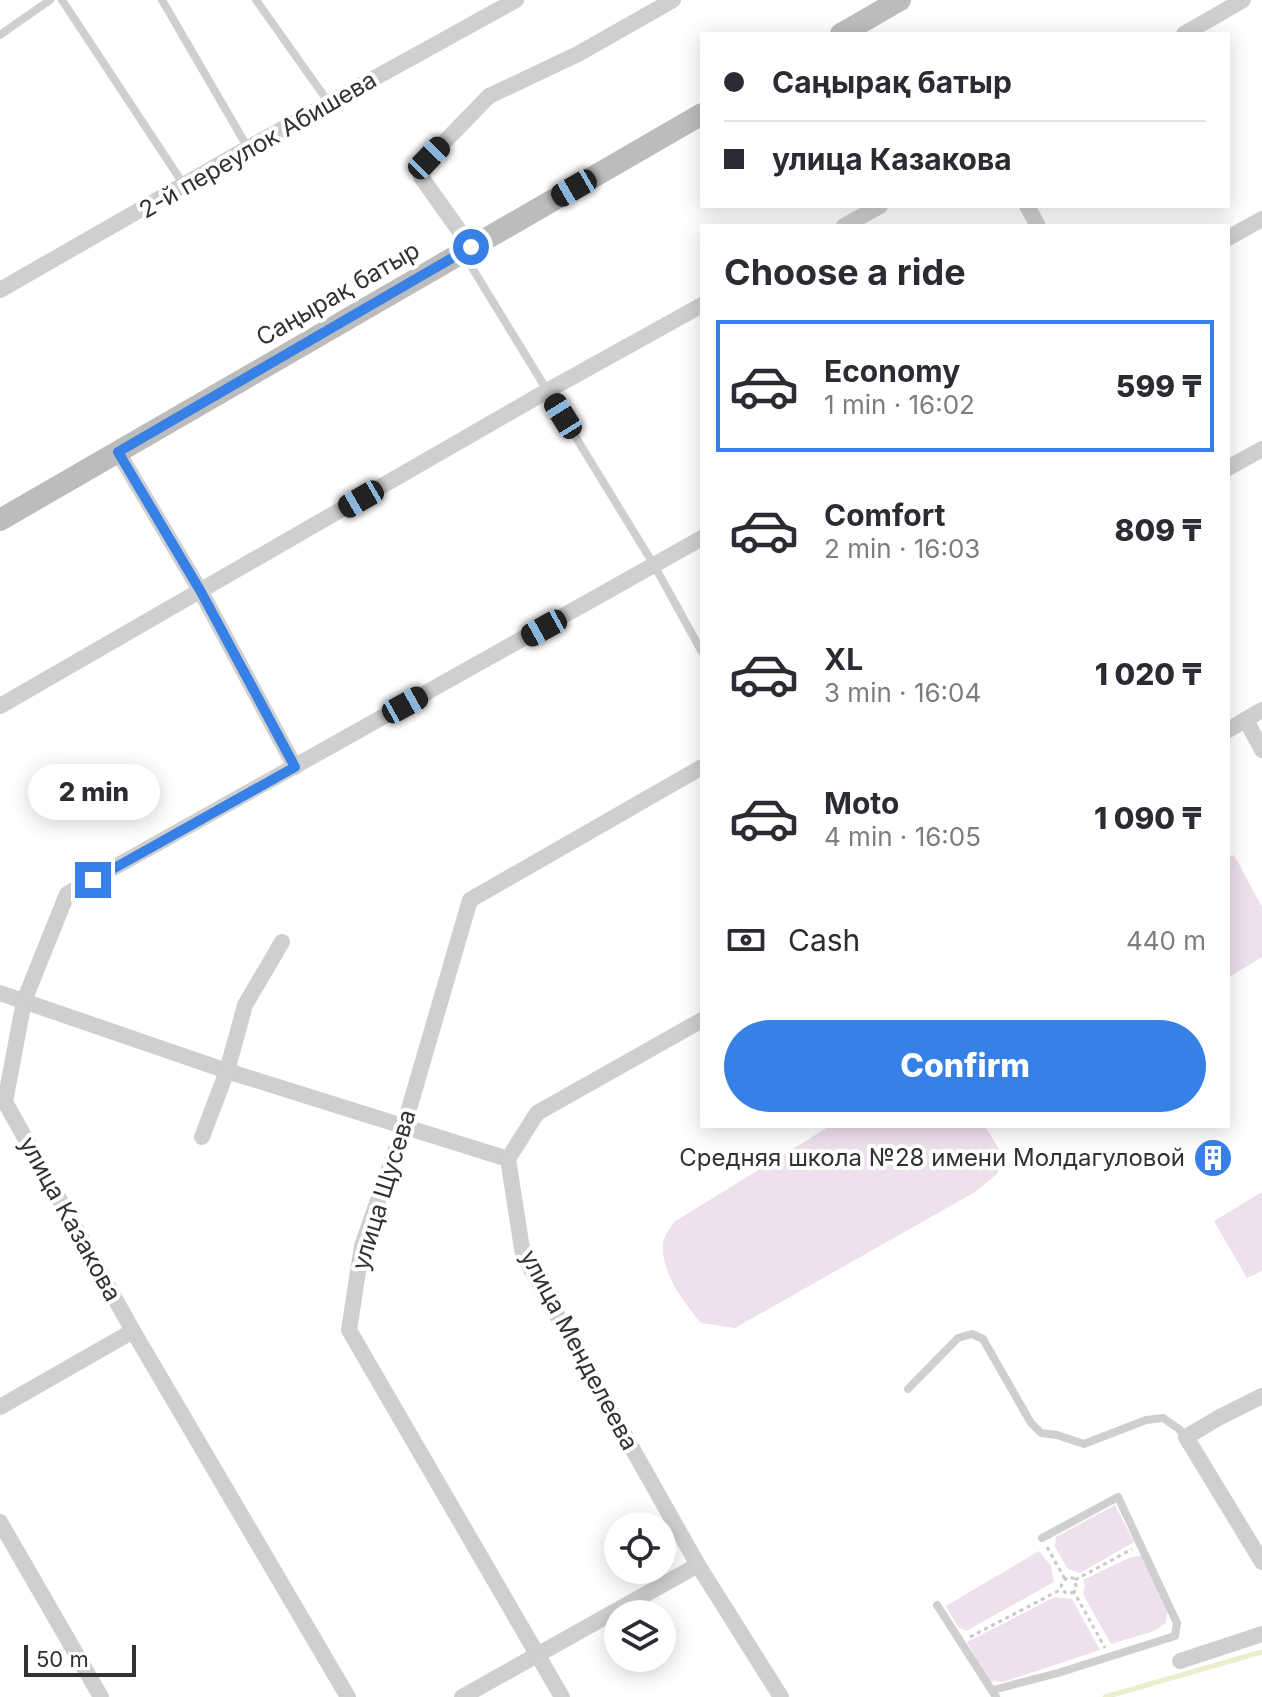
<!DOCTYPE html>
<meta charset="utf-8">
<style>
:root{--surface:#fff;--page:#f2f2f3;--text:#2b2b33;--muted:#7c7c81;--line:#e1e1e2;--accent:#3781e6}
body{margin:0;font-family:Inter,sans-serif;background:var(--page);color:var(--text);height:100vh;display:flex;flex-direction:column;font-size:30px;white-space:nowrap}
*{box-sizing:border-box;margin:0}
p{font-size:26px;color:var(--muted)}
.icon{flex:none;width:44px;height:44px;fill:none;stroke:currentColor;stroke-width:2;stroke-linecap:round;stroke-linejoin:round}
.map{position:relative;flex:1;overflow:hidden}
.sheet{position:absolute;left:700px;top:224px;width:530px;height:904px;display:flex;flex-direction:column;background:var(--surface);border-radius:0px;box-shadow:0 4px 20px #0003}
.sheet>*{flex:none}
.top-card{position:absolute;left:700px;top:32px;width:530px;height:176px;border-radius:0px;box-shadow:0 4px 20px #0003;display:grid;align-content:center;height:176px;padding:0 24px;background:var(--surface)}
.buttons{position:absolute;left:604px;top:1512px;display:grid;gap:16px}
.buttons a{display:grid;place-items:center;width:72px;height:72px;border-radius:50%;background:var(--surface);box-shadow:0 4px 20px #0003;font-size:40px}
.scale{position:absolute;left:24px;bottom:20px;width:112px;box-sizing:border-box;padding-left:8px;border:4px solid #323232;border-top:0;font-size:22px;line-height:28px;white-space:nowrap;color:#323232;-webkit-text-stroke:6px #fff;paint-order:stroke}
.end{position:absolute;width:36px;height:36px;margin:-18px;border:10px solid #3781e6;background:#fff;box-shadow:0 0 0 4px #fff}
.from{border-radius:50%}
.bubble{position:absolute;height:56px;border-radius:28px;background:var(--surface);box-shadow:0 4px 20px #0003;font-size:26px;font-weight:800;line-height:56px;text-align:center}
.car{position:absolute;width:24px;height:48px;margin:-24px -12px;border-radius:10px;box-shadow:0 0 6px 2px #0007;background:linear-gradient(#222 24%,#8ab4d8 0 40%,#222 0 76%,#8ab4d8 0 86%,#222 0)}
.top-card b{display:flex;align-items:center;gap:28px;height:76px;font-size:30px}
.top-card b+b{border-top:2px solid var(--line)}
.top-card i{width:20px;height:20px;background:var(--text)}
ul{padding:0;list-style:none}
li{display:flex;align-items:center;gap:24px;height:132px;margin:0 16px 12px;padding:0 8px;border:4px solid transparent;border-radius:0px}
li div{flex:1}
li b{display:block;font-size:30px}
li em{font-style:normal;font-weight:800}
li.current{border-color:var(--accent)}
li>.icon{width:72px;height:72px;stroke-width:1.5}
h2{padding:0 24px;font-size:36px;line-height:96px}
.pay{display:flex;align-items:center;gap:20px;height:88px;padding:0 24px;font-size:30px}
.pay p{margin-inline-start:auto}
.cta{display:flex;gap:16px;margin-top:auto;padding:16px 24px}
.cta a{flex:1;height:92px;border-radius:48px;background:var(--accent);color:#fff;font-size:32px;font-weight:800;line-height:92px;text-align:center}
.map>svg:first-child{display:block}
</style>
<div class="map">
<svg width="1262" height="1697" viewBox="0 0 1262 1697">
<rect width="100%" height="100%" fill="#fff"/>
<g fill="#eee0ed">
<path d="M 1234,855 L 1262,907 L 1262,957 L 1228,978 L 1228,858 Z"/>
<path d="M 830,1126 L 985,1126 L 1000,1151 L 998,1173 L 975,1192 L 735,1328 L 701,1323 C 684,1303 661,1272 663,1245 C 663,1237 670,1229 674,1222 Z"/>
<path d="M 1262,1192 L 1262,1271 L 1247,1278 L 1214,1221 Z"/>
<path d="M 1115,1505 L 1134,1542 L 1080,1573 L 1068,1569 L 1055,1547 L 1056,1537 Z"/>
<path d="M 1039,1551 L 1051,1566 L 1054,1582 L 966,1631 L 958,1627 L 946,1606 Z"/>
<path d="M 1144,1555 L 1168,1609 L 1166,1623 L 1154,1631 L 1111,1644 L 1083,1594 L 1085,1586 L 1083,1580 L 1129,1558 Z"/>
<path d="M 1055,1597 L 1072,1599 L 1100,1650 L 1003,1682 L 989,1681 L 967,1642 Z"/>
</g>
<g fill="none" stroke-linecap="round" stroke-linejoin="round">
<path stroke="#ecedcd" stroke-width="5" d="M 1105,1697 L 1262,1652"/>
<g stroke="#c9c9c9" stroke-width="3" stroke-dasharray="4 4" stroke-linecap="butt">
<path d="M 1047,1547 L 1065,1579"/>
<path d="M 1075,1580 L 1132,1549"/>
<path d="M 1074,1592 L 1068,1594 L 1063,1591 L 1061,1586 L 1067,1577 L 1073,1578 L 1077,1588 L 1074,1592 L 1105,1648"/>
<path d="M 970,1637 L 1062,1589"/>
</g>
<g stroke="#cfcfcf" stroke-width="8">
<path d="M 62,0 L 184,185"/>
<path d="M 162,0 L 248,148"/>
<path d="M 256,0 L 329,103"/>
<path d="M 0,35 L 50,0"/>
<path d="M 463,253 L 654,565 L 702,652"/>
<path d="M 908,1389 L 958,1338 L 972,1334 L 983,1339 L 1031,1423 L 1041,1433 L 1057,1435 L 1084,1444 L 1146,1420 L 1163,1418 L 1179,1429 L 1186,1437"/>
<path d="M 937,1605 L 996,1697"/>
<path d="M 993,1690 L 1058,1673 L 1175,1636 L 1177,1623 L 1118,1497 L 1042,1538"/>
</g>
<g stroke="#cfcfcf" stroke-width="16">
<path d="M 1184,34 L 1243,0"/>
<path d="M 1027,206 L 1038,226"/>
<path d="M 844,226 L 880,206"/>
<path d="M 1228,238 L 1262,219"/>
<path d="M 471,247 L 421,177 L 424,163 L 489,96 L 578,54 L 673,0"/>
<path d="M 0,290 L 248,148 L 516,0"/>
<path d="M 118,452 L 201,592 L 295,767"/>
<path d="M 1228,468 L 1262,449"/>
<path d="M 0,706 L 547,391 L 702,305"/>
<path d="M 1246,720 L 1262,750"/>
<path d="M 1228,730 L 1262,710"/>
<path d="M 0,993 L 227,1071 L 508,1159"/>
<path d="M 702,1020 L 537,1113 L 508,1159 L 523,1255 L 698,1565 L 781,1697"/>
<path d="M 202,1137 L 227,1071 L 245,1005 L 282,942"/>
<path d="M 1262,1396 L 1220,1417 L 1186,1437 L 1262,1562"/>
<path d="M 0,1407 L 133,1331"/>
<path d="M 0,1522 L 101,1697"/>
<path d="M 1180,1661 L 1262,1634"/>
<path d="M 348,1697 L 133,1331 L 5,1102 L 24,1001 L 67,894 L 702,538"/>
<path d="M 462,1697 L 698,1565"/>
<path d="M 562,1697 L 349,1330 L 362,1246 L 404,1126 L 470,900 L 702,767"/>
</g>
<g stroke="#bcbcbc" stroke-width="22">
<path d="M 841,34 L 900,0"/>
<path d="M 0,520 L 702,114"/>
</g>
</g>
<g fill="none" stroke-linecap="round" stroke-linejoin="round">
<path stroke="#3781e6" stroke-width="10" d="M 93,880 L 295,767 L 201,592 L 118,452 L 471,247"/>
</g>
<defs>
<symbol id="building-disc" viewBox="-11 -11 22 22"><circle r="9.5" fill="#3781e6" stroke="#fff"/><path d="M-4-6H4V6H1V3H-1V6H-4ZM-2.5-4.3h1.7v1.8h-1.7ZM.8-4.3h1.7v1.8H.8ZM-2.5-1h1.7V.8h-1.7ZM.8-1h1.7V.8H.8Z" fill="#fff"/></symbol>
</defs>
<g fill-rule="evenodd">
<use href="#building-disc" x="1191" y="1136" width="44" height="44"/>
</g>
<g text-anchor="middle" stroke-width="8" stroke-linejoin="round" paint-order="stroke">
<g font-size="24" fill="#323232" stroke="#fff">
<text transform="translate(258 145) rotate(-30)" y="8">2-й переулок Абишева</text>
<text transform="translate(338 294) rotate(-30)" y="8">Саңырақ батыр</text>
<text transform="translate(384 1190) rotate(-73)" y="8">улица Щусева</text>
<text transform="translate(70 1219) rotate(61)" y="8">улица Казакова</text>
<text transform="translate(579 1350) rotate(62)" y="8">улица Менделеева</text>
</g>
<g font-size="24" fill="#323232" stroke="#fff" text-anchor="end">
<text x="1185" y="1166">Средняя школа №28 имени Молдагуловой</text>
</g>
</g>
</svg>
<div class="buttons">
<a><svg class="icon" aria-label="locate" viewBox="0 0 24 24"><circle cx="12" cy="12" r="6"/><path d="M12 2v4M12 18v4M2 12h4M18 12h4"/></svg></a>
<a><svg class="icon" aria-label="layers" viewBox="0 0 24 24"><path d="M12 4l9 5-9 5-9-5zM3 14l9 5 9-5"/></svg></a>
</div>
<div class="scale">50 m</div>
<i class="end from" style="left:471px;top:247px"></i>
<i class="end" style="left:93px;top:880px"></i>
<div class="bubble" style="left:28px;top:764px;width:132px">2 min</div>
<i class="car" style="left:429px;top:158px;rotate:44deg"></i>
<i class="car" style="left:574px;top:188px;rotate:240deg"></i>
<i class="car" style="left:563px;top:416px;rotate:328deg"></i>
<i class="car" style="left:361px;top:499px;rotate:240deg"></i>
<i class="car" style="left:544px;top:628px;rotate:241deg"></i>
<i class="car" style="left:405px;top:705px;rotate:61deg"></i>
<div class="top-card">
<b><i class="from"></i>Саңырақ батыр</b>
<b><i></i>улица Казакова</b>
</div>
<section class="sheet">
<h2>Choose a ride</h2>
<ul>
<li class="current"><svg class="icon" aria-label="car" viewBox="0 0 24 24"><path d="M5 17H2v-5l4-1 3-4h7l3 4 3 1v5h-3M9 17h6M6 11h13"/><circle cx="7" cy="17" r="2"/><circle cx="17" cy="17" r="2"/></svg><div><b>Economy</b><p>1 min · 16:02</p></div><em>599 ₸</em></li>
<li><svg class="icon" aria-label="car" viewBox="0 0 24 24"><path d="M5 17H2v-5l4-1 3-4h7l3 4 3 1v5h-3M9 17h6M6 11h13"/><circle cx="7" cy="17" r="2"/><circle cx="17" cy="17" r="2"/></svg><div><b>Comfort</b><p>2 min · 16:03</p></div><em>809 ₸</em></li>
<li><svg class="icon" aria-label="car" viewBox="0 0 24 24"><path d="M5 17H2v-5l4-1 3-4h7l3 4 3 1v5h-3M9 17h6M6 11h13"/><circle cx="7" cy="17" r="2"/><circle cx="17" cy="17" r="2"/></svg><div><b>XL</b><p>3 min · 16:04</p></div><em>1 020 ₸</em></li>
<li><svg class="icon" aria-label="car" viewBox="0 0 24 24"><path d="M5 17H2v-5l4-1 3-4h7l3 4 3 1v5h-3M9 17h6M6 11h13"/><circle cx="7" cy="17" r="2"/><circle cx="17" cy="17" r="2"/></svg><div><b>Moto</b><p>4 min · 16:05</p></div><em>1 090 ₸</em></li>
</ul>
<div class="pay"><svg class="icon" aria-label="cash" viewBox="0 0 24 24"><path d="M3 7h18v10H3z"/><circle cx="12" cy="12" r="2"/></svg>Cash<p>440 m</p></div>
<div class="cta"><a>Confirm</a></div>
</section>
</div>
